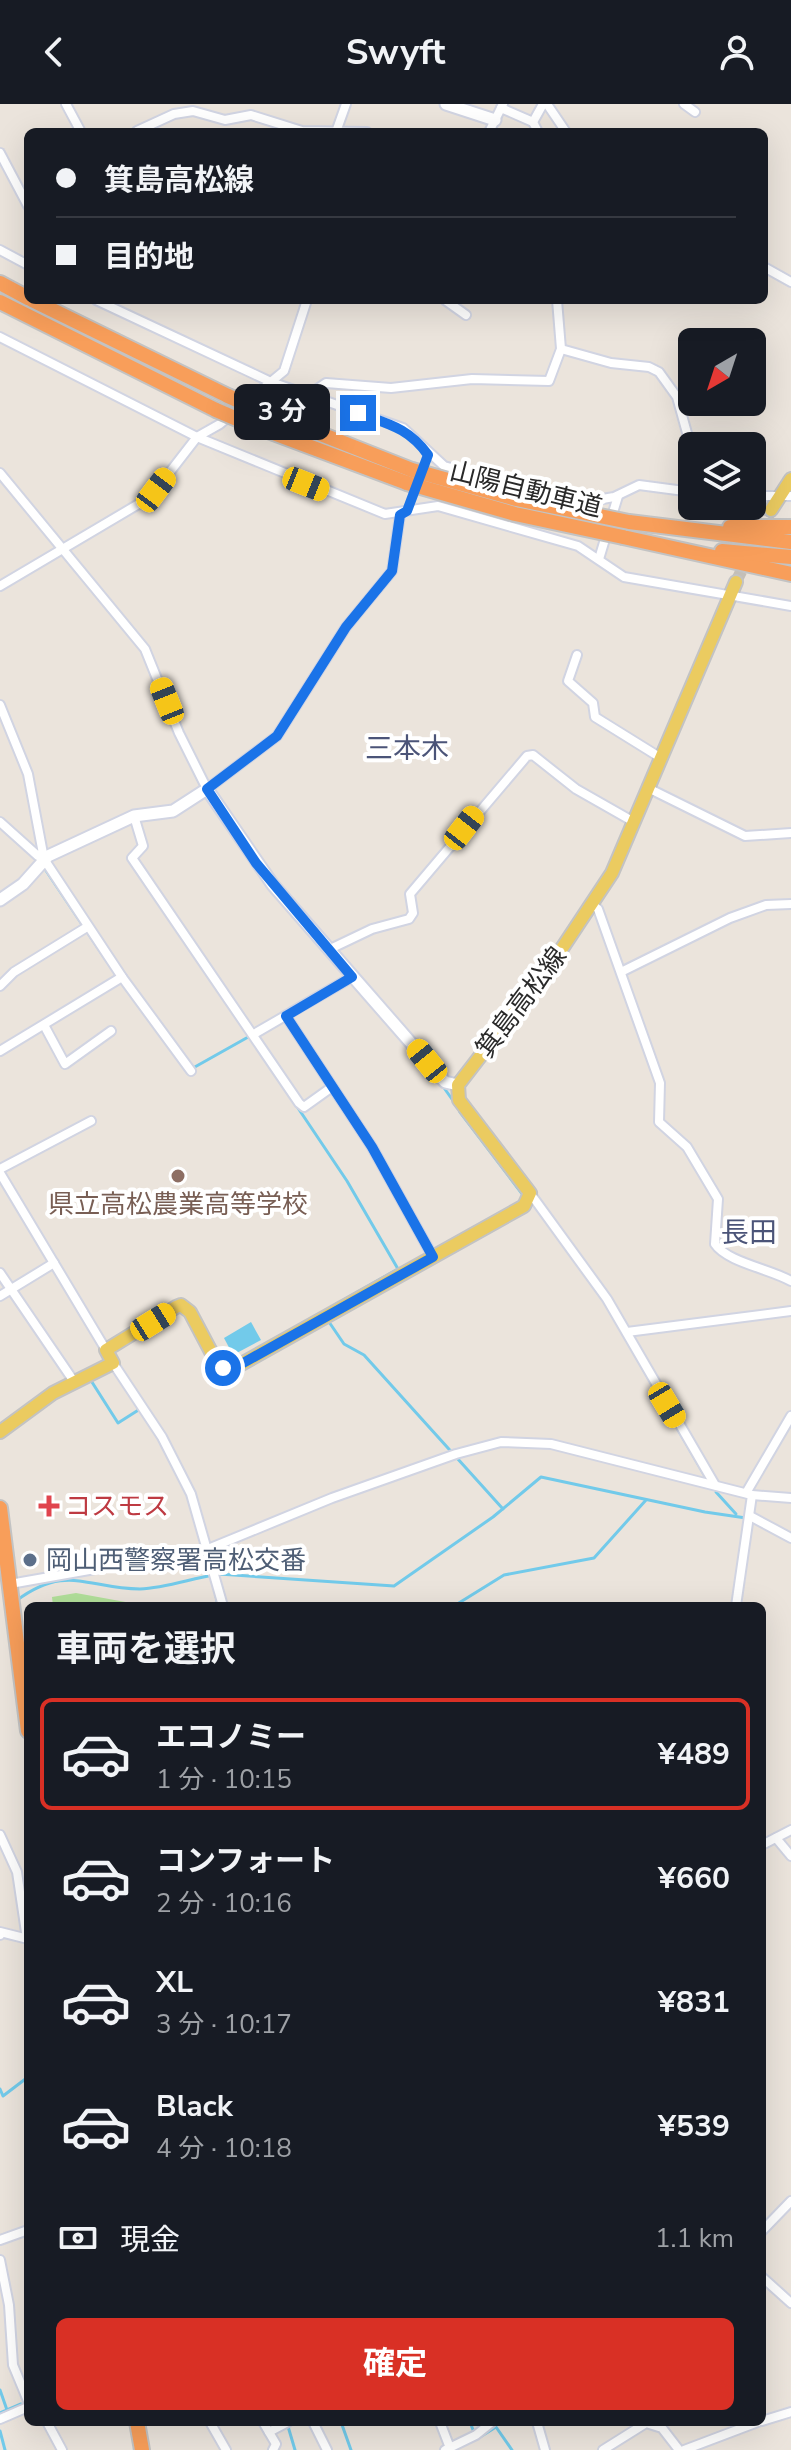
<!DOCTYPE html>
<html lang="ja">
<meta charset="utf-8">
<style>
:root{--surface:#171b24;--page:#242831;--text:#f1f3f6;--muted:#9ea1a6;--line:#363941;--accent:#d93025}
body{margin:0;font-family:"Nunito Sans","Noto Sans JP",sans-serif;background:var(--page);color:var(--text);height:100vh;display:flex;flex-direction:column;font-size:30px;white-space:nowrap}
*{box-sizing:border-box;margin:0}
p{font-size:26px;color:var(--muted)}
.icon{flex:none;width:44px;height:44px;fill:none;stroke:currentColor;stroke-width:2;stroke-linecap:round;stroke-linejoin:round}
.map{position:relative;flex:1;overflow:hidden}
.panel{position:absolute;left:24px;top:1498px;width:742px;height:824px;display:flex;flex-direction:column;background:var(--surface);border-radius:12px;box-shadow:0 8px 32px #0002}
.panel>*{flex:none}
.guide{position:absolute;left:24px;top:24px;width:744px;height:176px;border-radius:12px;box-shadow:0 8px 32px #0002;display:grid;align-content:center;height:176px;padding:0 32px;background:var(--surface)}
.needle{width:52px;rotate:219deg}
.controls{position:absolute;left:678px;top:224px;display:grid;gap:16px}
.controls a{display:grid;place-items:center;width:88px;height:88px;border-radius:12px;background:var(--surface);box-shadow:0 8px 32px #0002;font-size:40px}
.end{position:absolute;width:36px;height:36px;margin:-18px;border:10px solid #1a73e8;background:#fff;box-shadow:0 0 0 4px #fff}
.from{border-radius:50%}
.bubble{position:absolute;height:56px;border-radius:12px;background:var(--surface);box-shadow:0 8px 32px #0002;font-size:26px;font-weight:700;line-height:56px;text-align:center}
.car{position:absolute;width:24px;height:48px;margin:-24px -12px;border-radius:10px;box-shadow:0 0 6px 2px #0007;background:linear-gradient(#f5c518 24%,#345 0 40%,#f5c518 0 76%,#345 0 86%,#f5c518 0)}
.guide b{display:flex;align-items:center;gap:28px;height:76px;font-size:30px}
.guide b+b{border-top:2px solid var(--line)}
.guide i{width:20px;height:20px;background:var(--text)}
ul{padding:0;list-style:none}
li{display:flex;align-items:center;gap:24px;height:112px;margin:0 16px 12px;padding:0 16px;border:4px solid transparent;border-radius:12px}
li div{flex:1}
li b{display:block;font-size:30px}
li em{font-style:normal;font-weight:700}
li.selected{border-color:var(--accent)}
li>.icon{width:72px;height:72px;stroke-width:1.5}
h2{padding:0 32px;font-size:36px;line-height:96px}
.pay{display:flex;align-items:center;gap:20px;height:88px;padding:0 32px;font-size:30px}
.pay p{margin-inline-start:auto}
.primary-button{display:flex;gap:16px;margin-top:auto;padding:16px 32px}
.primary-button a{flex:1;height:92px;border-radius:12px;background:var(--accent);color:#fff;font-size:32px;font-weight:700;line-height:92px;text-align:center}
header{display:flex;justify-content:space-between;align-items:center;height:104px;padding:0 32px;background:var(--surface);font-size:36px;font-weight:700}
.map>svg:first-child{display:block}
</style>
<header><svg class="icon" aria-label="back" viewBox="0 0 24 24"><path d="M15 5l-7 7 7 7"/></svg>Swyft<svg class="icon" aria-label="person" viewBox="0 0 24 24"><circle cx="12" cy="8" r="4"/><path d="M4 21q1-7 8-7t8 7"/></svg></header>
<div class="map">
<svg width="791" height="2346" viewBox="0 0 791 2346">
<rect width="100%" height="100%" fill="#ebe4dc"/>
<path fill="#b2e09a" d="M 76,1489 L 142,1501 L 155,1500 L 156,1502 L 53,1502 L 52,1493 Z"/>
<path fill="#72caea" d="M 251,1218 L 261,1236 L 233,1251 L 224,1234 Z"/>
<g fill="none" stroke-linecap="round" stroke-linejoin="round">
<g stroke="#72caea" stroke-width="3">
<path d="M 193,665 L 200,680"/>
<path d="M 216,707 L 259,770"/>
<path d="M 43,762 L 110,862"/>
<path d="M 193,964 L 250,932 L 251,935"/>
<path d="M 442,981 L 454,998"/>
<path d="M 296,1001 L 347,1077 L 398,1165 L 333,1202"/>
<path d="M 460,1008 L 523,1091"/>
<path d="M 327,1215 L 344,1240 L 364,1251 L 503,1405"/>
<path d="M 635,1251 L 705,1372"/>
<path d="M 90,1275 L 118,1319 L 140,1305"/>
<path d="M 716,1388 L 736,1410"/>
<path d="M 219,1470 L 394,1482 L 493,1413 L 541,1373 L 705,1408 L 746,1414"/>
<path d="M 216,1492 L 218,1502"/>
<path d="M 16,1497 C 67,1459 88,1485 140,1485 C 164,1484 190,1475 213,1471"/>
<path d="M 454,1502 L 504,1471 L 594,1454 L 646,1396"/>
<path d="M 28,1929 L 28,1945"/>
<path d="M 0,1985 L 3,1992 L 28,1973"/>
<path d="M 0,2286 L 7,2306 L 0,2309"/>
<path d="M 7,2306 L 21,2300"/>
<path d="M 341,2318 L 351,2346"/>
<path d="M 470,2318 L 475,2331"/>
<path d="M 287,2319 L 295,2346"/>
<path d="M 0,2327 L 5,2346"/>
<path d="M 480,2333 L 496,2323 L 512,2346"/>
</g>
<path stroke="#c4bfb8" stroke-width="12" stroke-dasharray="12 6" stroke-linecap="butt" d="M 736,478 L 771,406"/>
<defs>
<g id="street">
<path d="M 66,0 L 81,28"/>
<path d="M 547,0 L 566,28"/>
<path d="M 684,0 L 695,8"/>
<path d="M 501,4 L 533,18"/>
<path d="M 137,27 L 174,10 L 193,7 L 225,16 L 251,11 L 302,27 L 367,28"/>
<path d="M 336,28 L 346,0"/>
<path d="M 489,28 L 503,0"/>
<path d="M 538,28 L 533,18 L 543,0"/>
<path d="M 0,49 L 28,102"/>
<path d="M 0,146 L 28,161"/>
<path d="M 764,163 L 791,178"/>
<path d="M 96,196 L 271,278 L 403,324 L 444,362 L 530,386 L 591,397 L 614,393 L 639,381 L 692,388"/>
<path d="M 445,196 L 466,211"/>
<path d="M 0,233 L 197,333 L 385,410 L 438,402 L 578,442 L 624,473 L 791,502"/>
<path d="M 561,245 L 611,259 L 649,263 L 659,268 L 677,293 L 692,347"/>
<path d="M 307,292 L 326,279 L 391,284 L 472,275 L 549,277 L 561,245 L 557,196"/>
<path d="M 0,369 L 145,545 L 179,629 L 207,685 L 277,632 L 346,523 L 392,467 L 400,411"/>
<path d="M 752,392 L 791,392"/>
<path d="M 599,455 L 618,392"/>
<path d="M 0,482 L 142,398 L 156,386 L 197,333 L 220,320 L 284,267 L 307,196"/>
<path d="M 577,551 L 568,577 L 593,599 L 595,613 L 661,654"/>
<path d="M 0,601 L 28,670 L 44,755 L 122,873 L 191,967"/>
<path d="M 648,684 L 745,732 L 791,729"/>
<path d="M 134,712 L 143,742 L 132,754 L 299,999 L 304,1003 L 332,983"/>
<path d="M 0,718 L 38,752 L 42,749"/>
<path d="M 592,800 L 598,805 L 660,979 L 659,1018 L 687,1043 L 718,1095 L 715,1140 C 727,1158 770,1165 791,1177"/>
<path d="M 328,846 L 372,825 L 409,815 L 413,809 L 410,790 L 527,652 L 533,651 L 576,685 L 634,718"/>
<path d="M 621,868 L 730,814 L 766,801 L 791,800"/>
<path d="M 0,882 L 14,868 L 87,823"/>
<path d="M 286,912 L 372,1043 L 433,1153"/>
<path d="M 44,921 L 65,960 L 111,927"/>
<path d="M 254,930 L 352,873"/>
<path d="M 0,947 L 122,873"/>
<path d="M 0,1065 L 91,1017"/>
<path d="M 0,1069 L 106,1246"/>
<path d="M 530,1089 L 607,1195 L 715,1381"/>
<path d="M 0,1169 L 75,1279"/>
<path d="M 0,1192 L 54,1159"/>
<path d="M 627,1228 L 791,1207"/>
<path d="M 113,1259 L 162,1333 L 191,1390 L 223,1502"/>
<path d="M 746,1389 L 791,1312"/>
<path d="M 750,1412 L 791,1434"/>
<path d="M 10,1480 L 208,1445 L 332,1394 L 456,1350 L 501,1338 L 551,1340 L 752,1391 L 791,1394"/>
<path d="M 736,1502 L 752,1391"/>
<path d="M 0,1731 L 17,1768 L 27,1835"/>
<path d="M 776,1734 L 791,1752"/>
<path d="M 762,1741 L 791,1726"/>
<path d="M 0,1831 L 0,1828 L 28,1835"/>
<path d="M 762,2127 L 791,2097"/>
<path d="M 0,2136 L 28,2126"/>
<path d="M 0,2156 L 9,2201 L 13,2261 L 28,2297"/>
<path d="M 762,2173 L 791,2199"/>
<path d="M 0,2315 L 28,2303"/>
<path d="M 762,2317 L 791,2308"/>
<path d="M 47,2318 L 62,2346"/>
<path d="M 210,2318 L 226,2346"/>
<path d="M 263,2318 L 276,2340 L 273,2346"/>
<path d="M 313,2318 L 327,2346"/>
<path d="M 440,2318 L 450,2344"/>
<path d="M 537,2318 L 545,2346"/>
<path d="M 269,2328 L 288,2318"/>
<path d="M 445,2346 L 476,2331 L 492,2318"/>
<path d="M 603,2346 L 646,2319 L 662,2324 L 679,2346"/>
<path d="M 684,2346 L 758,2318"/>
</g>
<g id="secondary">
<path d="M 446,0 L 495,16"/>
<path d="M 0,796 L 23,780 L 48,752 L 134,712 L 173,707 L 207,685 L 273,781 L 445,978 L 458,981"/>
</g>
<g id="primary">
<path d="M 771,406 L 791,375"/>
<path d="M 0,1328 L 53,1289 L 113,1259 L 106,1246 L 176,1203 L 181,1201 L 190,1208 L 218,1261 L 236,1263 L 524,1102 L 530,1089 L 459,996 L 458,981 L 553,858 L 612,769 L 736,478"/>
</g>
<g id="highway">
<path d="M 0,179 L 28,194"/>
<path d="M 32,196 L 228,292"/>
<path d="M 0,198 L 216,306"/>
<path d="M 255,304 L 412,366"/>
<path d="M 244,318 L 407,379"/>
<path d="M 629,418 L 791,438"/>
<path d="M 730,423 L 791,423"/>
<path d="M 623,433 L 791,470"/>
<path d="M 722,447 L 791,453"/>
<path d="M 0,1404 L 28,1627"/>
<path d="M 137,2318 L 142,2346"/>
</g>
</defs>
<use href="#street" stroke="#d1d4e2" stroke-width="12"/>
<use href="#secondary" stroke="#d1d4e2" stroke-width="15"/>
<use href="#primary" stroke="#c3c3c3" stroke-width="16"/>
<use href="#highway" stroke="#c3c3c3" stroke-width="18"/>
<use href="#street" stroke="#fff" stroke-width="8"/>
<use href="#secondary" stroke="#fff" stroke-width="11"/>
<use href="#primary" stroke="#ebcb60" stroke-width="12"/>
<use href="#highway" stroke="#f89e5a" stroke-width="14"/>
<defs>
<g id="highway-bridge">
<path d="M 228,292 L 255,304"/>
<path d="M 216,306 L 244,318"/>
<path d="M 412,366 L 516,395 L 629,418"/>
<path d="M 407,379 L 515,410 L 623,433"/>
</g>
</defs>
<use href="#highway-bridge" stroke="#c3c3c3" stroke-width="18" stroke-linecap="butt"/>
<use href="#highway-bridge" stroke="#f89e5a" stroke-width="14"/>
</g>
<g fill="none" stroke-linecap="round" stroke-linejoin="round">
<path stroke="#1a73e8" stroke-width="10" d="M 223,1264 L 236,1263 L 433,1153 L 372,1043 L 286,912 L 352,873 L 256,759 L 207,685 L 277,632 L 346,523 L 392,467 L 400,411 L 407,407 L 428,351 C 409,324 388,320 358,309"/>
</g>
<circle fill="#8d6e63" stroke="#fff" stroke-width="3" cx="178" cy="1072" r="8"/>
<path fill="#e0444e" stroke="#fff" stroke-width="3" d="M45 1390h8v8h8v8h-8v8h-8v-8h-8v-8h8z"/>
<circle fill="#5c6f8a" stroke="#fff" stroke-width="3" cx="30" cy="1456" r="8"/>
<g text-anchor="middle" stroke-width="8" stroke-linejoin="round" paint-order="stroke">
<g font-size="26" fill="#292929" stroke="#fff">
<text transform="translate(526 385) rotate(14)" y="9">山陽自動車道</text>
<text transform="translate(521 898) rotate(-53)" y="9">箕島高松線</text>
</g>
<g font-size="26" fill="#785e54" stroke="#fff">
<text x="178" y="1109">県立高松農業高等学校</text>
</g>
<g font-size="26" fill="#be3a42" stroke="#fff" text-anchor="start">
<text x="65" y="1411">コスモス</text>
</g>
<g font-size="26" fill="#4e5e75" stroke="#fff" text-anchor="start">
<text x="46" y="1465">岡山西警察署高松交番</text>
</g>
<g font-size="28" fill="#4b5478" stroke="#fff">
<text x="407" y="654">三本木</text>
<text x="749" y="1138">長田</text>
</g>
</g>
</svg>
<div class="controls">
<a><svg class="needle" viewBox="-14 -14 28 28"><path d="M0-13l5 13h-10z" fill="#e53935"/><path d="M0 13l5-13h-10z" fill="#9ea1a6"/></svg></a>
<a><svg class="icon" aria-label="layers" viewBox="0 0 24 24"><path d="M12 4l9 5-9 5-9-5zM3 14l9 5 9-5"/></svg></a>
</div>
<i class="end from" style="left:223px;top:1264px"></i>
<i class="end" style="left:358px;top:309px"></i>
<div class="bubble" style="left:234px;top:280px;width:96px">3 分</div>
<i class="car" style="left:306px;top:380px;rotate:112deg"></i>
<i class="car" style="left:156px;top:386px;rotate:37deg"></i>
<i class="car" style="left:167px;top:597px;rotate:338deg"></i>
<i class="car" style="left:464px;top:724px;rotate:38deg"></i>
<i class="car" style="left:427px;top:957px;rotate:321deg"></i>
<i class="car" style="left:153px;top:1218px;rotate:58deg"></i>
<i class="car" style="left:667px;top:1301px;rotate:149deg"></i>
<div class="guide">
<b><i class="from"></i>箕島高松線</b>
<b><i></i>目的地</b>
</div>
<section class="panel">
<h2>車両を選択</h2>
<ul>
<li class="selected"><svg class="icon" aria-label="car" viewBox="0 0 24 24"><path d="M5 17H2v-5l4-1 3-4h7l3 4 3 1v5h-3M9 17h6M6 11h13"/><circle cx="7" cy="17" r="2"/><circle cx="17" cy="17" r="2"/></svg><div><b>エコノミー</b><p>1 分 · 10:15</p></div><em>¥489</em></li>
<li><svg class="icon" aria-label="car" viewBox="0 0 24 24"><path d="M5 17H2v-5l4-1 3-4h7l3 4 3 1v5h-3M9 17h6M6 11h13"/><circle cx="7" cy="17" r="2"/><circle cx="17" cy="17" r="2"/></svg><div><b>コンフォート</b><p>2 分 · 10:16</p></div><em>¥660</em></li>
<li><svg class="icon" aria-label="car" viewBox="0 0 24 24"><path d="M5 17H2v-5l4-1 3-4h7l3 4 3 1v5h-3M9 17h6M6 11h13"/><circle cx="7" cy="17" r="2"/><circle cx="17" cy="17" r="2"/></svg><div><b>XL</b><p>3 分 · 10:17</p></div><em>¥831</em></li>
<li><svg class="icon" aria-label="car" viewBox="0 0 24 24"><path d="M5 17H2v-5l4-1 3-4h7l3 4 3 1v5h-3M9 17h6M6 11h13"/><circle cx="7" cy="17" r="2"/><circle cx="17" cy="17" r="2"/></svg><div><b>Black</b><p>4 分 · 10:18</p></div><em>¥539</em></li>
</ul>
<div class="pay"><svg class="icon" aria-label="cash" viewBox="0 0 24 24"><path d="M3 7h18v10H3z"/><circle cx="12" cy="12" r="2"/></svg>現金<p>1.1 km</p></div>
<div class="primary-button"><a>確定</a></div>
</section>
</div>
